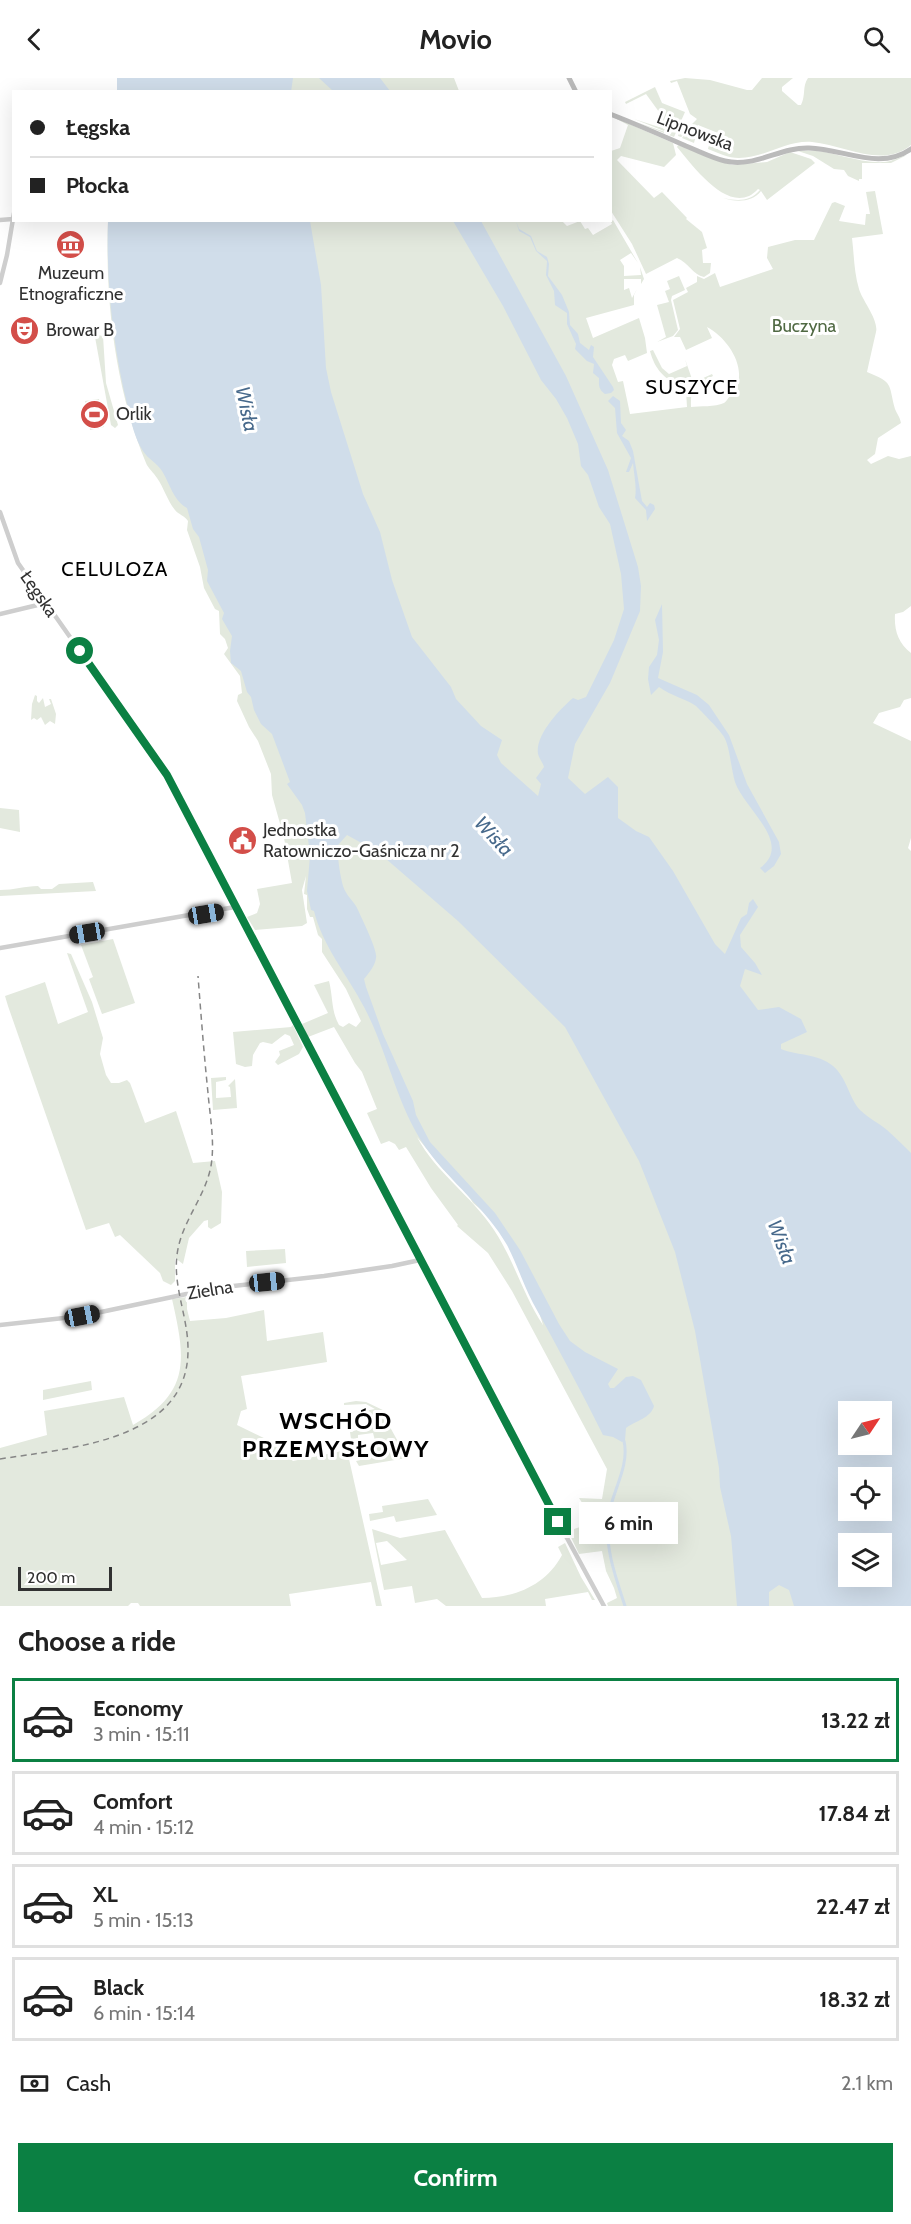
<!DOCTYPE html>
<meta charset="utf-8">
<style>
:root{--surface:#fff;--page:#f6f6f6;--text:#222;--muted:#767676;--line:#e0e0e0;--accent:#0b8043}
body{margin:0;font-family:Cabin,sans-serif;background:var(--page);color:var(--text);height:100vh;display:flex;flex-direction:column;font-size:22px;white-space:nowrap}
*{box-sizing:border-box;margin:0}
p{font-size:20px;color:var(--muted)}
.icon{flex:none;width:33px;height:33px;fill:none;stroke:currentColor;stroke-width:2;stroke-linecap:round;stroke-linejoin:round}
.map{position:relative;height:1528px;overflow:hidden}
.drawer{display:flex;flex-direction:column;background:var(--surface);flex:1}
.drawer>*{flex:none}
.banner{position:absolute;left:12px;top:12px;width:600px;height:132px;border-radius:0px;box-shadow:0 6px 24px #0002;display:grid;align-content:center;height:132px;padding:0 18px;background:var(--surface)}
.needle{width:39px;rotate:55deg}
.fabs{position:absolute;left:838px;top:1323px;display:grid;gap:12px}
.fabs a{display:grid;place-items:center;width:54px;height:54px;border-radius:0px;background:var(--surface);box-shadow:0 6px 24px #0002;font-size:30px}
.scale{position:absolute;left:18px;bottom:15px;width:94px;box-sizing:border-box;padding-left:6px;border:3px solid #313131;border-top:0;font-size:16px;line-height:21px;white-space:nowrap;color:#313131;-webkit-text-stroke:4px #fff;paint-order:stroke}
.end{position:absolute;width:27px;height:27px;margin:-14px;border:8px solid #0b8043;background:#fff;box-shadow:0 0 0 3px #fff}
.from{border-radius:50%}
.bubble{position:absolute;height:42px;border-radius:0px;background:var(--surface);box-shadow:0 6px 24px #0002;font-size:20px;font-weight:700;line-height:42px;text-align:center}
.car{position:absolute;width:18px;height:36px;margin:-18px -9px;border-radius:8px;box-shadow:0 0 4px 2px #0007;background:linear-gradient(#222 24%,#8ab4d8 0 40%,#222 0 76%,#8ab4d8 0 86%,#222 0)}
.banner b{display:flex;align-items:center;gap:21px;height:57px;font-size:22px}
.banner b+b{border-top:2px solid var(--line)}
.banner i{width:15px;height:15px;background:var(--text)}
ul{padding:0;list-style:none}
li{display:flex;align-items:center;gap:18px;height:84px;margin:0 12px 9px;padding:0 6px;border:3px solid var(--line);border-radius:0px}
li div{flex:1}
li b{display:block;font-size:22px}
li em{font-style:normal;font-weight:700}
li.on{border-color:var(--accent)}
li>.icon{width:54px;height:54px;stroke-width:1.5}
h2{padding:0 18px;font-size:27px;line-height:72px}
.pay{display:flex;align-items:center;gap:15px;height:66px;padding:0 18px;font-size:22px}
.pay p{margin-inline-start:auto}
.button{display:flex;gap:12px;margin-top:auto;padding:12px 18px}
.button a{flex:1;height:69px;border-radius:0px;background:var(--accent);color:#fff;font-size:24px;font-weight:700;line-height:69px;text-align:center}
header{display:flex;justify-content:space-between;align-items:center;height:78px;padding:0 18px;background:var(--surface);font-size:27px;font-weight:700}
.map>svg:first-child{display:block}
</style>
<header><svg class="icon" aria-label="back" viewBox="0 0 24 24"><path d="M15 5l-7 7 7 7"/></svg>Movio<svg class="icon" aria-label="search" viewBox="0 0 24 24"><circle cx="10" cy="10" r="6"/><path d="M15 15l6 6"/></svg></header>
<div class="map">
<svg width="911" height="1528" viewBox="0 0 911 1528">
<rect width="100%" height="100%" fill="#fff"/>
<g fill="#e3e9de" fill-rule="evenodd">
<path d="M 117,0 L 454,0 L 459,13 L 117,14 Z"/>
<path d="M 685,0 L 710,2 L 747,12 L 752,12 L 762,0 L 793,0 L 782,9 L 782,13 L 798,27 L 801,27 C 806,17 802,9 808,0 L 911,0 L 911,67 C 882,91 845,67 812,64 C 786,62 765,80 739,80 C 728,80 718,75 708,71 L 709,67 L 723,73 L 728,59 L 698,47 L 687,58 L 695,61 L 694,65 L 682,60 L 684,57 L 681,59 L 678,58 L 679,54 L 682,56 L 697,41 L 690,36 L 677,3 L 671,5 L 670,3 Z"/>
<path d="M 655,9 L 662,25 L 685,34 L 674,59 L 636,44 L 674,57 L 634,41 L 659,49 L 662,38 L 646,16 L 626,26 L 625,24 Z"/>
<path d="M 611,38 L 673,65 L 676,77 L 664,89 L 621,78 L 617,82 L 654,120 L 662,114 L 687,140 L 686,141 L 702,154 L 707,170 L 702,172 L 703,185 L 711,185 L 710,195 L 704,199 C 693,197 688,184 677,180 L 646,196 L 632,166 L 611,133 L 611,73 L 620,70 L 628,47 Z"/>
<path d="M 678,67 L 732,87 L 767,84 L 790,74 L 811,81 L 815,85 L 767,122 L 761,113 C 752,125 735,124 723,120 C 737,123 750,124 760,112 L 758,111 C 731,141 693,88 677,69 Z"/>
<path d="M 798,73 C 827,69 856,86 885,84 C 893,83 900,79 907,77 L 891,85 L 862,85 L 862,101 L 859,101 L 859,103 L 848,98 L 844,92 L 834,91 L 813,78 Z"/>
<path d="M 875,113 L 883,156 L 852,160 C 854,176 854,195 859,211 C 862,222 879,242 876,254 C 873,267 870,280 867,294 C 894,305 888,305 895,331 C 897,336 900,339 901,345 L 878,360 L 875,376 L 867,382 L 871,386 L 888,378 L 899,381 L 911,378 L 911,528 L 903,534 L 895,536 C 894,552 898,565 911,575 L 911,620 L 904,622 L 900,629 L 879,635 L 873,645 L 911,663 L 911,760 L 908,770 L 911,773 L 911,1528 L 608,1528 L 607,1525 L 617,1520 L 614,1510 L 606,1493 L 602,1473 L 579,1476 L 568,1453 L 583,1448 L 581,1441 L 585,1440 L 583,1432 L 586,1431 L 579,1420 L 602,1421 L 607,1391 L 512,1213 L 488,1175 L 457,1148 L 458,1147 L 431,1110 L 406,1069 L 399,1072 L 395,1066 L 389,1063 L 381,1066 L 367,1035 L 377,1031 L 362,994 L 355,985 L 334,949 L 308,959 L 302,946 L 328,935 L 314,907 L 329,903 C 333,918 331,933 339,947 L 343,949 L 349,945 L 356,949 L 361,943 L 346,911 L 322,874 L 322,861 L 318,857 L 313,839 L 310,839 L 307,831 L 307,817 L 304,816 L 306,798 L 302,812 L 307,845 L 302,848 L 255,852 L 247,839 L 257,835 L 260,826 L 257,811 L 292,805 L 284,760 L 272,717 L 271,696 L 258,663 L 249,649 L 237,623 L 238,617 L 242,615 L 240,598 L 224,576 L 228,570 L 225,561 L 220,556 L 219,533 L 215,531 L 204,510 L 200,489 L 187,452 L 188,443 C 184,437 179,437 175,432 C 167,422 164,410 157,400 C 154,395 148,390 146,385 C 115,310 105,223 108,143 L 561,142 L 567,148 L 580,143 L 585,151 L 588,150 L 593,157 L 612,146 L 611,144 L 613,142 L 638,185 L 631,175 L 620,182 L 624,188 L 624,198 L 641,197 L 640,189 L 644,201 L 641,206 L 641,201 L 624,201 L 624,212 L 629,210 L 632,220 L 637,211 L 634,217 L 634,227 L 586,240 L 593,260 L 639,240 L 645,260 L 647,275 L 628,283 L 625,277 L 614,281 L 612,287 L 618,304 L 623,303 L 630,336 L 687,329 L 686,313 L 699,302 L 712,296 L 713,298 C 693,308 691,306 691,329 C 700,328 715,329 724,325 C 726,324 728,320 730,318 C 752,297 730,261 707,249 L 712,260 L 686,272 L 680,259 L 674,259 L 680,251 L 673,222 L 688,214 L 686,210 L 697,204 L 697,198 L 704,201 L 715,195 L 720,209 L 773,191 L 767,180 L 768,169 L 795,162 L 814,162 L 832,125 L 835,124 L 845,128 L 839,143 L 865,147 L 866,136 L 870,136 L 866,114 ZM 417,1059 L 443,1091 L 466,1114 L 473,1125 L 486,1136 L 513,1172 L 536,1224 L 543,1247 C 523,1217 514,1182 494,1152 C 472,1118 436,1095 417,1059 ZM 849,1334 L 882,1334 L 882,1366 L 849,1366 ZM 849,1400 L 882,1400 L 882,1432 L 849,1432 ZM 849,1466 L 882,1466 L 882,1498 L 849,1498 Z"/>
<path d="M 679,198 L 685,212 L 672,218 L 671,222 L 678,252 L 673,258 L 657,264 L 666,259 L 657,227 L 669,224 L 665,213 L 670,211 L 667,203 Z"/>
<path d="M 97,257 L 103,258 L 106,305 L 118,347 L 115,350 L 111,347 L 95,259 Z"/>
<path d="M 653,272 L 662,290 L 669,296 L 687,288 L 685,281 L 693,304 L 681,309 C 664,300 655,292 650,273 Z"/>
<path d="M 99,321 L 104,349 L 90,352 L 85,323 Z"/>
<path d="M 35,617 L 37,618 L 37,623 L 39,625 L 43,620 L 45,629 L 51,626 L 49,621 L 51,621 L 56,636 L 55,646 L 50,643 L 45,647 L 41,639 L 37,642 L 34,640 L 31,642 L 32,626 Z"/>
<path d="M 0,730 L 19,732 L 20,754 L 0,750 Z"/>
<path d="M 93,804 L 96,813 L 0,818 L 0,812 C 14,812 25,808 38,808 L 41,811 L 52,811 L 59,806 Z"/>
<path d="M 113,861 L 135,925 L 102,936 L 89,901 L 93,899 L 81,867 Z"/>
<path d="M 67,875 L 71,876 L 92,924 L 103,960 L 100,976 L 106,997 L 111,1005 L 119,1005 L 127,1002 L 130,1005 L 145,1045 L 176,1033 L 193,1085 L 215,1083 L 222,1114 L 221,1145 L 211,1151 L 208,1149 L 208,1142 L 204,1143 L 189,1160 L 183,1186 L 175,1180 L 175,1203 L 171,1207 L 163,1203 L 160,1195 L 120,1157 L 115,1159 L 109,1145 L 86,1152 L 8,928 L 5,918 L 45,904 L 58,946 L 88,934 Z"/>
<path d="M 293,947 L 303,969 L 299,976 L 278,987 L 275,984 L 280,977 L 279,973 L 294,967 L 290,958 L 285,956 L 272,966 L 263,964 L 260,965 L 253,977 L 252,988 L 245,989 L 236,986 L 233,954 L 291,949 Z"/>
<path d="M 226,999 L 226,1002 L 216,1004 L 216,1020 L 231,1019 L 230,1009 L 228,1008 L 235,1001 L 237,1030 L 213,1032 L 211,1000 Z"/>
<path d="M 285,1171 L 286,1185 L 247,1189 L 246,1173 Z"/>
<path d="M 187,1219 L 187,1231 L 190,1243 L 226,1240 L 264,1232 L 267,1263 L 323,1254 L 327,1284 L 241,1298 L 247,1331 L 241,1333 L 237,1347 L 268,1362 L 293,1383 L 347,1372 L 382,1528 L 376,1528 L 371,1504 L 289,1516 L 291,1528 L 140,1528 L 138,1525 L 131,1525 L 128,1528 L 0,1528 L 0,1370 L 47,1357 L 44,1333 L 124,1319 L 133,1347 C 192,1314 185,1279 172,1221 Z"/>
<path d="M 91,1303 L 92,1312 L 43,1322 L 43,1312 Z"/>
<path d="M 356,1323 L 366,1324 L 387,1334 L 385,1340 L 407,1380 L 359,1388 L 356,1383 L 374,1379 L 373,1371 L 377,1370 L 373,1355 L 358,1357 L 358,1360 L 351,1361 L 350,1354 L 367,1349 L 364,1333 L 375,1331 L 366,1326 L 344,1327 L 344,1325 Z"/>
<path d="M 428,1421 L 437,1437 L 396,1444 L 394,1438 L 370,1443 L 369,1436 L 383,1434 L 382,1428 Z"/>
<path d="M 372,1451 L 400,1460 L 445,1452 L 482,1520 C 515,1520 546,1507 562,1477 L 558,1469 L 565,1465 L 581,1499 L 595,1522 L 592,1522 L 588,1514 L 545,1521 L 546,1528 L 446,1528 L 437,1521 L 415,1525 L 412,1508 L 384,1512 ZM 387,1463 L 407,1482 L 381,1487 L 376,1465 Z"/>
</g>
<g fill="#d0ddea" fill-rule="evenodd">
<path d="M 117,0 L 293,0 L 291,14 L 117,13 Z"/>
<path d="M 319,0 L 380,0 L 390,13 L 333,13 Z"/>
<path d="M 108,143 L 310,143 L 321,207 L 326,290 L 331,314 L 363,416 L 380,454 L 392,502 L 412,559 L 451,609 L 456,621 L 481,648 L 502,662 L 497,677 L 501,685 L 538,718 L 541,706 L 536,700 L 544,689 C 543,685 539,680 538,676 C 535,657 560,631 573,620 L 578,622 L 586,619 L 614,562 L 624,531 L 621,496 L 610,446 L 599,429 L 588,397 L 581,388 L 578,366 L 567,340 L 556,321 L 541,302 L 503,228 L 453,143 L 481,143 L 566,298 L 608,392 L 638,489 L 641,508 L 640,533 L 610,605 L 575,666 L 568,700 L 585,716 L 608,699 L 618,709 L 618,740 L 636,753 L 649,759 L 673,793 L 715,866 L 725,876 L 741,840 L 747,836 L 749,825 L 753,821 L 758,829 L 740,857 L 741,869 L 755,885 L 762,897 L 745,891 L 740,908 L 758,932 L 779,929 L 801,941 L 807,954 L 781,966 L 781,971 C 798,978 817,975 833,988 C 847,1000 849,1020 860,1032 C 868,1040 879,1045 887,1052 C 895,1059 903,1067 911,1075 L 911,1528 L 794,1528 L 789,1512 L 779,1507 L 769,1514 L 769,1528 L 737,1528 L 731,1458 L 720,1409 L 719,1390 L 695,1253 L 675,1174 L 639,1083 L 565,949 L 458,843 L 378,774 L 347,757 L 338,767 C 337,778 340,797 343,808 C 346,818 355,824 358,832 C 362,841 378,873 376,880 C 375,888 369,895 364,901 L 366,909 L 383,956 L 413,1023 L 416,1037 L 430,1064 L 495,1135 L 520,1172 L 559,1246 L 570,1263 L 585,1274 L 618,1291 L 608,1306 L 610,1310 L 614,1310 L 626,1299 L 633,1298 L 641,1302 L 654,1328 C 651,1340 635,1343 626,1350 L 625,1362 L 622,1364 L 613,1359 L 603,1357 C 581,1313 557,1268 533,1225 C 523,1206 517,1186 507,1167 C 486,1130 450,1104 426,1070 C 396,1027 388,974 364,929 C 348,898 322,867 314,833 L 311,832 L 307,813 L 310,778 L 305,735 L 302,727 L 287,706 L 290,704 L 272,656 L 261,646 L 254,632 L 251,619 L 247,614 L 241,593 L 231,585 L 230,573 L 232,558 L 222,541 L 224,535 L 207,503 L 208,492 L 199,459 L 193,451 L 187,430 C 173,422 170,406 162,393 C 157,385 148,381 143,373 C 135,361 131,344 128,330 C 113,270 106,204 108,143 ZM 849,1334 L 882,1334 L 882,1366 L 849,1366 ZM 849,1400 L 882,1400 L 882,1432 L 849,1432 ZM 849,1466 L 882,1466 L 882,1498 L 849,1498 Z"/>
<path d="M 516,143 L 519,151 L 531,158 L 537,173 L 547,179 L 549,186 L 548,198 L 562,217 L 569,234 L 570,247 L 578,256 L 580,265 L 589,272 L 591,267 L 594,269 L 593,279 L 613,309 L 614,312 L 611,315 L 605,316 C 598,311 599,307 599,300 L 593,295 L 594,286 L 587,283 L 575,271 L 576,266 L 567,246 L 567,235 L 555,227 L 554,213 L 546,197 L 547,183 L 536,173 L 530,159 L 519,153 Z"/>
<path d="M 613,318 L 620,323 L 621,345 L 626,352 L 622,358 L 629,363 L 633,373 L 642,423 L 647,429 L 650,425 L 654,427 L 655,431 L 647,443 L 646,432 L 635,420 C 637,410 634,397 633,385 L 629,394 L 626,394 L 631,380 L 617,355 L 615,330 L 608,323 Z"/>
<path d="M 662,526 L 663,574 L 658,600 L 697,617 L 709,627 L 729,657 L 747,706 L 779,764 L 781,776 L 774,788 L 765,795 L 760,790 C 794,765 744,731 735,704 C 731,691 730,669 724,659 C 722,654 700,632 696,628 C 686,621 671,618 659,609 L 651,617 L 648,601 L 649,589 L 657,577 L 659,562 L 655,542 Z"/>
</g>
<g fill="none" stroke-linecap="round" stroke-linejoin="round">
<path stroke="#d0ddea" stroke-width="3" d="M 624,1363 C 630,1389 611,1415 608,1441 C 605,1471 616,1500 625,1528"/>
<g stroke="#cecece" stroke-width="4.5">
<path d="M 0,142 L 13,141"/>
<path d="M 0,205 L 7,177 L 14,135"/>
<path d="M 0,434 L 18,485 L 167,697 L 505,1346 L 604,1528"/>
<path d="M 0,536 L 46,525"/>
<path d="M 0,870 L 235,829"/>
<path d="M 0,1247 L 82,1238 L 215,1210 L 324,1198 L 392,1188 L 420,1182"/>
</g>
<g stroke="#bbb" stroke-width="5">
<path d="M 569,0 L 576,14"/>
<path d="M 610,36 C 636,46 661,57 686,68 C 699,73 712,80 725,83 C 755,90 780,69 809,70 C 844,71 880,93 911,71"/>
</g>
<path stroke="#868686" stroke-width="1.5" stroke-dasharray="6 4.5" stroke-linecap="butt" d="M 0,1381 C 67,1370 189,1364 188,1271 C 188,1239 173,1209 177,1177 C 181,1144 205,1120 211,1088 C 215,1064 210,1039 208,1015 C 204,976 201,937 198,898"/>
</g>
<g fill="none" stroke-linecap="round" stroke-linejoin="round">
<path stroke="#0b8043" stroke-width="8" d="M 80,573 L 167,697 L 558,1444"/>
</g>
<defs>
<symbol id="museum-disc" viewBox="-11 -11 22 22"><circle r="9.5" fill="#d34e49" stroke="#fff"/><path d="M0-6L6-3V-2H-6V-3ZM-5-1h2V3h-2ZM-1-1h2V3h-2ZM3-1h2V3H3ZM-6 4H6V6H-6Z" fill="#fff"/></symbol>
<symbol id="theatre-disc" viewBox="-11 -11 22 22"><circle r="9.5" fill="#d34e49" stroke="#fff"/><path d="M-5-5.5Q0-4 5-5.5V0Q5 5 0 6Q-5 5-5 0ZM-3.3-2.5H-1v1.5H-3.3ZM1-2.5H3.3v1.5H1ZM-2.8 1Q0 5.5 2.8 1Z" fill="#fff"/></symbol>
<symbol id="stadium-disc" viewBox="-11 -11 22 22"><circle r="9.5" fill="#d34e49" stroke="#fff"/><path d="M0-5a6.5 5 0 1 0 0 10a6.5 5 0 1 0 0-10ZM-3.5-1.8h7v3.6h-7Z" fill="#fff"/></symbol>
<symbol id="civic-disc" viewBox="-11 -11 22 22"><circle r="9.5" fill="#d34e49" stroke="#fff"/><path d="M-.6-6.5H3V-4.5H.6V-3L4-1V1h2V6H-6V1h2V-1L-.6-3ZM-1.2 2.5V6h2.4V2.5Z" fill="#fff"/></symbol>
</defs>
<g fill-rule="evenodd">
<use href="#museum-disc" x="54" y="150" width="33" height="33"/>
<use href="#theatre-disc" x="8" y="236" width="33" height="33"/>
<use href="#stadium-disc" x="78" y="320" width="33" height="33"/>
<use href="#civic-disc" x="226" y="746" width="33" height="33"/>
</g>
<g text-anchor="middle" stroke-width="6" stroke-linejoin="round" paint-order="stroke">
<g font-size="18" fill="#313131" stroke="#fff">
<text transform="translate(695 53) rotate(21)" y="6">Lipnowska</text>
<text transform="translate(39 516) rotate(55)" y="6">Łęgska</text>
<text transform="translate(210 1212) rotate(-9)" y="6">Zielna</text>
</g>
<g font-size="18" fill="#313131" stroke="#fff" text-anchor="start">
<text x="71" y="201" text-anchor="middle">Muzeum<tspan x="71" dy="21">Etnograficzne</tspan></text>
<text x="46" y="258">Browar B</text>
<text x="116" y="342">Orlik</text>
<text x="263" y="758">Jednostka<tspan x="263" dy="21">Ratowniczo-Gaśnicza nr 2</tspan></text>
</g>
<g font-size="18" fill="#506943" stroke="#fff">
<text x="804" y="254">Buczyna</text>
</g>
<g font-size="20" letter-spacing="1.5" fill="#000" stroke="#fff">
<text x="692" y="316">SUSZYCE</text>
<text x="115" y="498">CELULOZA</text>
</g>
<g font-size="20" font-style="italic" fill="#47698b" stroke="#fff">
<text transform="translate(247 331) rotate(78)" y="7">Wisła</text>
<text transform="translate(494 758) rotate(47)" y="7">Wisła</text>
<text transform="translate(782 1164) rotate(69)" y="7">Wisła</text>
</g>
<g font-size="24" font-weight="bold" letter-spacing="1.5" fill="#000" stroke="#fff">
<text x="336" y="1351">WSCHÓD<tspan x="336" dy="28">PRZEMYSŁOWY</tspan></text>
</g>
</g>
</svg>
<div class="fabs">
<a><svg class="needle" viewBox="-14 -14 28 28"><path d="M0-13l5 13h-10z" fill="#e53935"/><path d="M0 13l5-13h-10z" fill="#767676"/></svg></a>
<a><svg class="icon" aria-label="locate" viewBox="0 0 24 24"><circle cx="12" cy="12" r="6"/><path d="M12 2v4M12 18v4M2 12h4M18 12h4"/></svg></a>
<a><svg class="icon" aria-label="layers" viewBox="0 0 24 24"><path d="M12 4l9 5-9 5-9-5zM3 14l9 5 9-5"/></svg></a>
</div>
<div class="scale">200 m</div>
<i class="end from" style="left:80px;top:573px"></i>
<i class="end" style="left:558px;top:1444px"></i>
<div class="bubble" style="left:579px;top:1424px;width:99px">6 min</div>
<i class="car" style="left:206px;top:836px;rotate:81deg"></i>
<i class="car" style="left:87px;top:855px;rotate:260deg"></i>
<i class="car" style="left:267px;top:1204px;rotate:84deg"></i>
<i class="car" style="left:82px;top:1238px;rotate:79deg"></i>
<div class="banner">
<b><i class="from"></i>Łęgska</b>
<b><i></i>Płocka</b>
</div>
</div>
<section class="drawer">
<h2>Choose a ride</h2>
<ul>
<li class="on"><svg class="icon" aria-label="car" viewBox="0 0 24 24"><path d="M5 17H2v-5l4-1 3-4h7l3 4 3 1v5h-3M9 17h6M6 11h13"/><circle cx="7" cy="17" r="2"/><circle cx="17" cy="17" r="2"/></svg><div><b>Economy</b><p>3 min · 15:11</p></div><em>13.22 zł</em></li>
<li><svg class="icon" aria-label="car" viewBox="0 0 24 24"><path d="M5 17H2v-5l4-1 3-4h7l3 4 3 1v5h-3M9 17h6M6 11h13"/><circle cx="7" cy="17" r="2"/><circle cx="17" cy="17" r="2"/></svg><div><b>Comfort</b><p>4 min · 15:12</p></div><em>17.84 zł</em></li>
<li><svg class="icon" aria-label="car" viewBox="0 0 24 24"><path d="M5 17H2v-5l4-1 3-4h7l3 4 3 1v5h-3M9 17h6M6 11h13"/><circle cx="7" cy="17" r="2"/><circle cx="17" cy="17" r="2"/></svg><div><b>XL</b><p>5 min · 15:13</p></div><em>22.47 zł</em></li>
<li><svg class="icon" aria-label="car" viewBox="0 0 24 24"><path d="M5 17H2v-5l4-1 3-4h7l3 4 3 1v5h-3M9 17h6M6 11h13"/><circle cx="7" cy="17" r="2"/><circle cx="17" cy="17" r="2"/></svg><div><b>Black</b><p>6 min · 15:14</p></div><em>18.32 zł</em></li>
</ul>
<div class="pay"><svg class="icon" aria-label="cash" viewBox="0 0 24 24"><path d="M3 7h18v10H3z"/><circle cx="12" cy="12" r="2"/></svg>Cash<p>2.1 km</p></div>
<div class="button"><a>Confirm</a></div>
</section>
